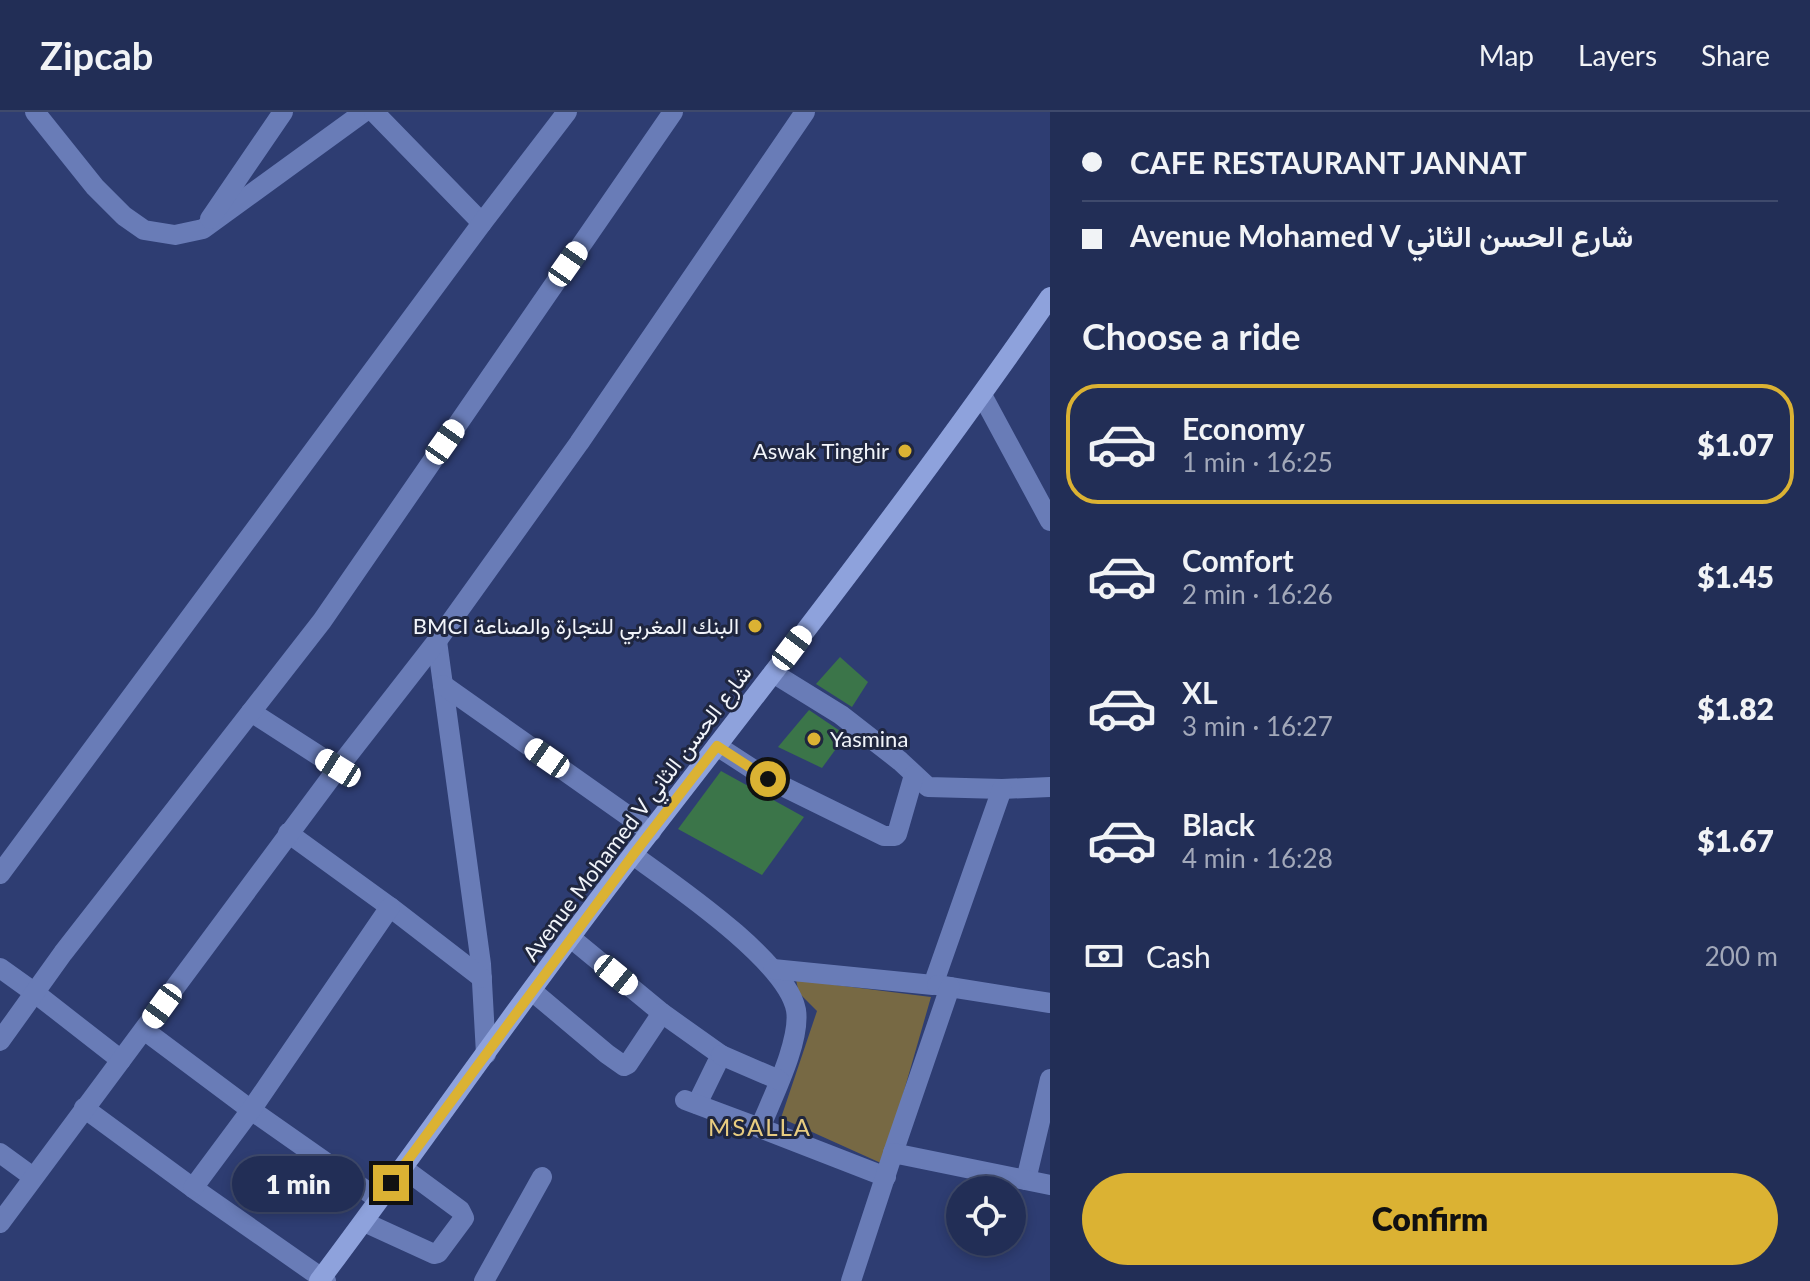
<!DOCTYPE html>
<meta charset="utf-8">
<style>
:root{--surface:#222e56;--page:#2e3a60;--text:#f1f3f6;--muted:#a2a8b9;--line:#3f4a6c;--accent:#dbb233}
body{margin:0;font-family:Lato,Vazirmatn,sans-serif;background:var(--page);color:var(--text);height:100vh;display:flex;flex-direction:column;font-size:30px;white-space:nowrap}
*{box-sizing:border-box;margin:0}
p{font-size:26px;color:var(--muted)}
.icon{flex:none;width:44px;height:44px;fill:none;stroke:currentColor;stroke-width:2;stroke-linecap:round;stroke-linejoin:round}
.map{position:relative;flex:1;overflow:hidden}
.details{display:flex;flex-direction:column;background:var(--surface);width:760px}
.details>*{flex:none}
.top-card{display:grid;align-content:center;height:176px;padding:0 32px;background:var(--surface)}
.controls{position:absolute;left:946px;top:1064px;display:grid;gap:16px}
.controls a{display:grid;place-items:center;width:80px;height:80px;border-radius:50%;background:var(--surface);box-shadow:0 4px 12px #0003,0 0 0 2px var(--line);font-size:40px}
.end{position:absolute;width:36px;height:36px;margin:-18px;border:10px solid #dbb233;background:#111;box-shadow:0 0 0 4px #111}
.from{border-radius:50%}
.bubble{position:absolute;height:56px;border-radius:28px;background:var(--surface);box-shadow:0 4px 12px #0003,0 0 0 2px var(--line);font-size:26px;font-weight:800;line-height:56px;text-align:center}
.car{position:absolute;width:24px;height:48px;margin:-24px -12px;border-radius:10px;box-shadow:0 0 6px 2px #0007;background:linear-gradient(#fff 24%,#345 0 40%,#fff 0 76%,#345 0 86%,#fff 0)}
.top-card b{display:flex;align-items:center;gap:28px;height:76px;font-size:30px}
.top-card b+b{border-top:2px solid var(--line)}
.top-card i{width:20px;height:20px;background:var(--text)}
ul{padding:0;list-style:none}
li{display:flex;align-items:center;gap:24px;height:120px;margin:0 16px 12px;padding:0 16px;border:4px solid transparent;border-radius:32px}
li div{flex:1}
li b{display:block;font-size:30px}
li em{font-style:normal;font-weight:800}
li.active{border-color:var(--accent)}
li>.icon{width:72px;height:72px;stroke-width:1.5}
h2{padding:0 32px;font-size:36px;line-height:96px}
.pay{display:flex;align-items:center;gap:20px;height:88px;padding:0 32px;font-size:30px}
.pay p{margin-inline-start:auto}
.primary-button{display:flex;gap:16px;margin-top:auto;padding:16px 32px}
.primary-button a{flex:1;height:92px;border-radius:48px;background:var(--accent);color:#111;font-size:32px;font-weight:800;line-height:92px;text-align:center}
header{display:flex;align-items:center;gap:48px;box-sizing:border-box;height:112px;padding:0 40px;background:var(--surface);border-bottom:2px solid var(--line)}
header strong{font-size:38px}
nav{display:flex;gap:44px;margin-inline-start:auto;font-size:28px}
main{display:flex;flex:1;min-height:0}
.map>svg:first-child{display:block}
</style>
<header>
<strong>Zipcab</strong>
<nav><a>Map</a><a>Layers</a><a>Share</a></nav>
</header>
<main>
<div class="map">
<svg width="1050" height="1169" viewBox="0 0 1050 1169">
<rect width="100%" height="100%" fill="#2e3d72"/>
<path fill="#776944" d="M 796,868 L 931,885 L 883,1052 L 781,1006 L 817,899 L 799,881 Z"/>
<g fill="#3b7549">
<path d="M 840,545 L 868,570 L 852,595 L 816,572 Z"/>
<path d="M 809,598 L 846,623 L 822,656 L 778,635 Z"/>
<path d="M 721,659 L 804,705 L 762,763 L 678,717 Z"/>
</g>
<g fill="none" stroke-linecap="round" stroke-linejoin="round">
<g stroke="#697cb7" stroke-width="20">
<path d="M 35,0 L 95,75 L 124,104 L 144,118 L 175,123 L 203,117 L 364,0"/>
<path d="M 374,0 L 482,111"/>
<path d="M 210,107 L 283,0"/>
<path d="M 982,283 L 1050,409"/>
<path d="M 437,529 L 481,852 L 486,942"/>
<path d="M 773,561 L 841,603 L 900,649 L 928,675 L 1002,677 L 1050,675"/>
<path d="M 443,573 L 651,720"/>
<path d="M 251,600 L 338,656"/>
<path d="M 717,634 L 768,667 L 884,724 L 895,724 L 897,722 L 914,663"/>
<path d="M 288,721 L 390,795 L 482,866"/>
<path d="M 633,743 C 673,772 787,849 796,898 C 801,929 772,986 760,1016 L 886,1065"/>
<path d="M 0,762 L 482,111 L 567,0"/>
<path d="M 571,826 L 662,901 L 721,943 L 697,992"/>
<path d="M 0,856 L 35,881 L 121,948"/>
<path d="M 773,857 L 933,873 L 1002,677"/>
<path d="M 937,873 L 1050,891"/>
<path d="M 532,879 L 607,942 L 624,954 L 628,952 L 662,901"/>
<path d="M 144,918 L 251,998 L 378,1087"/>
<path d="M 0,929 L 63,841 L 322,509 L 673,0"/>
<path d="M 721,943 L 779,968"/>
<path d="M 685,988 L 760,1016"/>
<path d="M 84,996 L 193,1076 L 326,1169"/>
<path d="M 0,1041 L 33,1065"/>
<path d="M 893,1041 L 950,875"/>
<path d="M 1026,1068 L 1050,967"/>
<path d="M 193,1076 L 251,998 L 390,795"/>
<path d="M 364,1110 L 434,1142 L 438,1141 L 464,1106 L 460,1098 L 403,1056"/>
<path d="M 0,1111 L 338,656 L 437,529 L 579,331 L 805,0"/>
<path d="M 484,1169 L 542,1065"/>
<path d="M 851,1169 L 893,1041 L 1050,1073"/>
</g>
<path stroke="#8ea2dc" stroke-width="20" d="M 319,1169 C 425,1028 525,882 633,742 C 775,559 918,376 1050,185"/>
</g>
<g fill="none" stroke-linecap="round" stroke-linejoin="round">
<path stroke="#dbb233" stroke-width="10" d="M 391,1071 L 633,743 L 717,634 L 768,667"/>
</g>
<g fill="#dbb233" stroke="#1f263f" stroke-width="3">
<circle cx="905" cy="339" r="8"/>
<circle cx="755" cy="514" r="8"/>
<circle cx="814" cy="627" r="8"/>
</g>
<g text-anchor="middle" stroke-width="6" stroke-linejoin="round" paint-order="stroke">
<g font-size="22" fill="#f1f4fa" stroke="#1f263f" text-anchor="end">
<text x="889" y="347">Aswak Tinghir</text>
<text x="739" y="522">BMCI البنك المغربي للتجارة والصناعة</text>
<text x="830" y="635" text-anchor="start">Yasmina</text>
</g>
<g font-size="22" fill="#f1f4fa" stroke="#1f263f">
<text transform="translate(637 701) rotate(-53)" y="8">Avenue Mohamed V شارع الحسن الثاني</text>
</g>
<g font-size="24" letter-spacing="2" fill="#e8cc80" stroke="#1f263f">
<text x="760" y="1024">MSALLA</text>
</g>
</g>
</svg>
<div class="controls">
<a><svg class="icon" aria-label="locate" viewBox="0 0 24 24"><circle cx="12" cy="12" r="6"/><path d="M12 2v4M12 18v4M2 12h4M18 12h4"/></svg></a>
</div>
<i class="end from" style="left:768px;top:667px"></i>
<i class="end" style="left:391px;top:1071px"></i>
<div class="bubble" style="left:232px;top:1044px;width:132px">1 min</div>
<i class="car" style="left:568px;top:152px;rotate:35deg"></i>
<i class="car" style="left:445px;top:330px;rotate:35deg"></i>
<i class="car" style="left:792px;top:536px;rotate:37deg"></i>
<i class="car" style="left:547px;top:646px;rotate:305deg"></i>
<i class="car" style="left:338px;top:656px;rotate:302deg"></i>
<i class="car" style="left:616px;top:863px;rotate:129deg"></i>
<i class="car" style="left:162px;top:894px;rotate:216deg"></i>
</div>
<section class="details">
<div class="top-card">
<b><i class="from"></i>CAFE RESTAURANT JANNAT</b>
<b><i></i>Avenue Mohamed V شارع الحسن الثاني</b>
</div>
<h2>Choose a ride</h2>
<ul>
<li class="active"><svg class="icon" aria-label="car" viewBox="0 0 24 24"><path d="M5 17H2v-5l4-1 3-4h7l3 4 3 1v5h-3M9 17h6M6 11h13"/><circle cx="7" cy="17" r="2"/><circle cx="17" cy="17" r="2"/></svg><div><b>Economy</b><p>1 min · 16:25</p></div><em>$1.07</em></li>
<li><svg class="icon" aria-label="car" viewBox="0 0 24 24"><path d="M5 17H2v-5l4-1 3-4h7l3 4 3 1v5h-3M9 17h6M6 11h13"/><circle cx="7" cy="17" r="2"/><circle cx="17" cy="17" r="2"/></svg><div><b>Comfort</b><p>2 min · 16:26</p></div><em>$1.45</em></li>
<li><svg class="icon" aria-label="car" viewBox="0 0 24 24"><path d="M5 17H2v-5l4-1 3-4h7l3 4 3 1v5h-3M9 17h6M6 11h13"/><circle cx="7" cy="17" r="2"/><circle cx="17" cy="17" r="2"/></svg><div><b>XL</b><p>3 min · 16:27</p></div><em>$1.82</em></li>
<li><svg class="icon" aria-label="car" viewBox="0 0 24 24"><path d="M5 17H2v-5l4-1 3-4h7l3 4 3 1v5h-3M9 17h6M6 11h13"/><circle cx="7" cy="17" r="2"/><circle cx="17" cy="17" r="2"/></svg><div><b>Black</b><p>4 min · 16:28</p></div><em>$1.67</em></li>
</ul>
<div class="pay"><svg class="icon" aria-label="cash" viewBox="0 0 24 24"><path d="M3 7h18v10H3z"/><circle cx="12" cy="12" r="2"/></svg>Cash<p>200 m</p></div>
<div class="primary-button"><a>Confirm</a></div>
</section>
</main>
